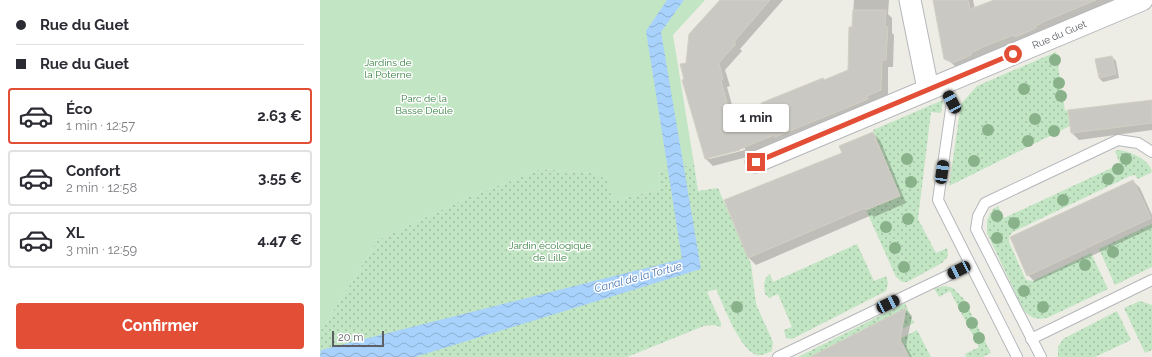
<!DOCTYPE html>
<html lang="fr">
<meta charset="utf-8">
<style>
:root{--surface:#fff;--page:#f7f7f7;--text:#2b2b33;--muted:#7c7c81;--line:#e1e1e2;--accent:#e34e37}
body{margin:0;font-family:Raleway,sans-serif;background:var(--page);color:var(--text);height:100vh;display:flex;flex-direction:column;font-size:15px;white-space:nowrap}
*{box-sizing:border-box;margin:0}
p{font-size:13px;color:var(--muted)}
.icon{flex:none;width:22px;height:22px;fill:none;stroke:currentColor;stroke-width:2;stroke-linecap:round;stroke-linejoin:round}
.map{position:relative;flex:1;overflow:hidden}
.drawer{display:flex;flex-direction:column;background:var(--surface);width:320px}
.drawer>*{flex:none}
.hud{display:grid;align-content:center;height:88px;padding:0 16px;background:var(--surface)}
.scale{position:absolute;left:12px;bottom:10px;width:52px;box-sizing:border-box;padding-left:4px;border:2px solid #5d6065;border-top:0;font-size:11px;line-height:14px;white-space:nowrap;color:#5d6065;-webkit-text-stroke:3px #fff;paint-order:stroke}
.end{position:absolute;width:18px;height:18px;margin:-9px;border:5px solid #e34e37;background:#fff;box-shadow:0 0 0 2px #fff}
.from{border-radius:50%}
.bubble{position:absolute;height:28px;border-radius:4px;background:var(--surface);box-shadow:0 1px 3px #0004;font-size:13px;font-weight:700;line-height:28px;text-align:center}
.car{position:absolute;width:12px;height:24px;margin:-12px -6px;border-radius:5px;box-shadow:0 0 3px 1px #0007;background:linear-gradient(#222 24%,#8ab4d8 0 40%,#222 0 76%,#8ab4d8 0 86%,#222 0)}
.hud b{display:flex;align-items:center;gap:14px;height:38px;font-size:15px}
.hud b+b{border-top:1px solid var(--line)}
.hud i{width:10px;height:10px;background:var(--text)}
ul{padding:0;list-style:none}
li{display:flex;align-items:center;gap:12px;height:56px;margin:0 8px 6px;padding:0 8px;border:2px solid var(--line);border-radius:4px}
li div{flex:1}
li b{display:block;font-size:15px}
li em{font-style:normal;font-weight:700}
li.selected{border-color:var(--accent)}
li>.icon{width:36px;height:36px;stroke-width:1.5}
.primary-button{display:flex;gap:8px;margin-top:auto;padding:8px 16px}
.primary-button a{flex:1;height:46px;border-radius:4px;background:var(--accent);color:#fff;font-size:16px;font-weight:700;line-height:46px;text-align:center}
main{display:flex;flex:1;min-height:0}
.map>svg:first-child{display:block}
</style>
<main>
<section class="drawer">
<div class="hud">
<b><i class="from"></i>Rue du Guet</b>
<b><i></i>Rue du Guet</b>
</div>
<ul>
<li class="selected"><svg class="icon" aria-label="car" viewBox="0 0 24 24"><path d="M5 17H2v-5l4-1 3-4h7l3 4 3 1v5h-3M9 17h6M6 11h13"/><circle cx="7" cy="17" r="2"/><circle cx="17" cy="17" r="2"/></svg><div><b>Éco</b><p>1 min · 12:57</p></div><em>2.63 €</em></li>
<li><svg class="icon" aria-label="car" viewBox="0 0 24 24"><path d="M5 17H2v-5l4-1 3-4h7l3 4 3 1v5h-3M9 17h6M6 11h13"/><circle cx="7" cy="17" r="2"/><circle cx="17" cy="17" r="2"/></svg><div><b>Confort</b><p>2 min · 12:58</p></div><em>3.55 €</em></li>
<li><svg class="icon" aria-label="car" viewBox="0 0 24 24"><path d="M5 17H2v-5l4-1 3-4h7l3 4 3 1v5h-3M9 17h6M6 11h13"/><circle cx="7" cy="17" r="2"/><circle cx="17" cy="17" r="2"/></svg><div><b>XL</b><p>3 min · 12:59</p></div><em>4.47 €</em></li>
</ul>
<div class="primary-button"><a>Confirmer</a></div>
</section>
<div class="map">
<svg width="832" height="357" viewBox="0 0 832 357">
<defs>
<pattern id="grass-dots" width="8" height="8" patternUnits="userSpaceOnUse"><rect width="8" height="8" fill="#c2e5c4"/><path d="M2 2h.1M6 6h.1" fill="none" stroke="#a1bda3" stroke-width="1.8" stroke-linecap="round"/></pattern>
<pattern id="water-waves" width="16" height="10" patternUnits="userSpaceOnUse"><rect width="16" height="10" fill="#a8d2fc"/><path d="M0 5q4-4 8 0t8 0" fill="none" stroke="#8caed0"/></pattern>
</defs>
<rect width="100%" height="100%" fill="#eeede5"/>
<g fill="url(#grass-dots)">
<path d="M 736,52 L 745,111 L 748,110 L 750,126 L 629,186 L 641,104 L 657,86 Z"/>
<path d="M 623,100 L 621,113 L 611,112 L 598,219 L 616,253 L 627,248 L 628,256 L 622,263 L 587,282 L 582,282 L 576,277 L 546,210 L 580,196 L 553,130 Z"/>
<path d="M 798,150 C 810,151 829,159 832,172 L 818,179 L 815,175 L 810,176 L 693,232 L 689,236 L 689,242 L 706,280 L 713,281 L 771,253 L 788,289 L 727,318 C 716,320 710,318 703,309 L 667,233 L 667,220 L 673,209 L 678,206 L 684,218 L 800,164 L 795,151 Z"/>
<path d="M 374,164 L 378,191 L 398,188 L 431,264 L 436,304 L 453,342 L 452,351 C 447,353 442,356 437,355 C 420,351 403,304 396,289 L 387,292 L 401,323 L 401,327 L 394,325 L 384,326 L 307,357 L 0,357 L 0,332 L 58,240 L 151,196 L 221,169 L 273,173 L 287,179 L 293,201 L 340,189 L 338,172 Z"/>
<path d="M 832,224 L 832,267 L 795,285 L 779,249 Z"/>
<path d="M 537,244 L 554,281 L 566,276 L 568,283 L 566,291 L 472,339 L 466,338 L 464,330 L 472,327 L 458,294 L 449,298 L 445,294 C 444,286 443,279 450,274 L 453,282 Z"/>
<path d="M 626,286 L 633,288 L 644,299 L 671,353 L 663,357 L 646,357 L 645,354 L 659,347 L 630,291 L 619,297 L 614,288 Z"/>
<path d="M 820,301 L 832,305 L 832,350 L 825,353 L 804,308 Z"/>
<path d="M 585,303 L 594,323 L 582,329 L 585,309 L 490,357 L 478,357 Z"/>
<path d="M 797,311 L 811,340 L 775,357 L 738,357 L 738,347 L 743,339 Z"/>
<path d="M 597,330 L 611,357 L 589,357 L 580,339 Z"/>
</g>
<path fill="#c2e5c4" d="M 0,0 L 385,0 L 353,35 L 374,164 L 338,172 L 340,189 L 293,201 L 286,179 L 273,173 L 221,169 L 151,196 L 58,240 L 0,332 Z"/>
<path fill="url(#water-waves)" d="M 347,0 L 364,0 L 341,32 L 381,269 L 95,357 L 0,357 L 1,350 L 362,259 L 326,31 Z"/>
<g fill="#0003" fill-rule="evenodd">
<path d="M 401,0 L 463,0 L 420,49 L 422,51 L 405,70 L 410,86 L 407,87 L 416,119 L 420,127 L 448,116 L 504,81 L 529,71 L 534,0 L 569,0 L 568,14 L 572,18 L 572,33 L 574,35 L 573,67 L 568,67 L 568,97 L 426,155 L 427,157 L 393,166 L 386,159 L 366,80 L 367,64 ZM 425,148 L 425,150 L 389,159 L 389,157 Z"/>
<path d="M 613,0 L 653,0 L 655,9 L 686,0 L 799,0 L 640,70 L 625,58 Z"/>
<path d="M 792,57 L 796,61 L 799,78 L 783,82 L 779,78 Z"/>
<path d="M 832,101 L 832,130 L 759,140 L 752,133 L 749,111 Z"/>
<path d="M 553,133 L 560,140 L 586,203 L 554,217 L 552,215 L 436,265 L 429,258 L 405,201 L 523,154 Z"/>
<path d="M 813,181 L 820,188 L 832,215 L 832,228 L 715,282 L 708,275 Z"/>
<path d="M 586,310 L 592,316 L 586,346 L 592,357 L 492,357 Z"/>
</g>
<g fill="#cac8c2" stroke="#d3cfc3">
<path d="M 400,0 L 450,0 L 414,42 L 416,44 L 399,63 L 403,79 L 401,80 L 409,111 L 417,127 L 446,116 L 441,103 L 503,78 L 504,80 L 528,70 L 529,27 L 532,27 L 533,10 L 566,10 L 565,27 L 568,27 L 566,60 L 562,60 L 561,90 L 547,96 L 548,99 L 455,137 L 454,135 L 420,149 L 420,150 L 385,159 L 362,80 L 364,79 L 360,64 L 366,63 L 369,34 Z"/>
<path d="M 613,0 L 648,0 L 650,9 L 674,0 L 776,0 L 723,22 L 716,26 L 716,28 L 703,34 L 695,37 L 694,35 L 663,47 L 651,53 L 651,55 L 633,63 L 624,59 Z"/>
<path d="M 792,56 L 796,74 L 779,78 L 775,59 Z"/>
<path d="M 832,100 L 832,123 L 751,133 L 748,110 Z"/>
<path d="M 553,132 L 580,196 L 546,210 L 545,208 L 428,258 L 404,200 L 522,153 L 519,146 Z"/>
<path d="M 813,180 L 831,218 L 707,276 L 690,237 Z"/>
<path d="M 586,308 L 580,339 L 589,357 L 490,357 Z"/>
</g>
<g fill="none" stroke-linecap="round" stroke-linejoin="round">
<defs>
<g id="service">
<path d="M 622,83 L 632,102 L 618,200 L 697,357"/>
<path d="M 711,339 L 832,280"/>
<path d="M 458,357 L 650,265"/>
<path d="M 721,357 L 656,229 L 658,216 L 665,203 L 798,140 L 818,143 L 832,152"/>
</g>
<g id="minor">
<path d="M 590,0 L 608,89"/>
<path d="M 436,162 L 822,0"/>
</g>
</defs>
<use href="#service" stroke="#b5b7bb" stroke-width="12"/>
<use href="#minor" stroke="#b5b7bb" stroke-width="23"/>
<use href="#service" stroke="#fff" stroke-width="10"/>
<use href="#minor" stroke="#fff" stroke-width="21"/>
</g>
<g fill="#89b28a">
<circle cx="735" cy="60" r="6"/>
<circle cx="739" cy="83" r="6"/>
<circle cx="704" cy="89" r="6"/>
<circle cx="741" cy="96" r="6"/>
<circle cx="715" cy="119" r="6"/>
<circle cx="668" cy="130" r="6"/>
<circle cx="734" cy="131" r="6"/>
<circle cx="708" cy="141" r="6"/>
<circle cx="587" cy="159" r="6"/>
<circle cx="806" cy="159" r="6"/>
<circle cx="654" cy="161" r="6"/>
<circle cx="798" cy="169" r="6"/>
<circle cx="788" cy="179" r="6"/>
<circle cx="591" cy="182" r="6"/>
<circle cx="743" cy="200" r="6"/>
<circle cx="677" cy="216" r="6"/>
<circle cx="588" cy="219" r="6"/>
<circle cx="694" cy="223" r="6"/>
<circle cx="566" cy="227" r="6"/>
<circle cx="677" cy="238" r="6"/>
<circle cx="575" cy="248" r="6"/>
<circle cx="793" cy="252" r="6"/>
<circle cx="765" cy="265" r="6"/>
<circle cx="584" cy="267" r="6"/>
<circle cx="704" cy="291" r="6"/>
<circle cx="417" cy="307" r="6"/>
<circle cx="644" cy="307" r="6"/>
<circle cx="723" cy="307" r="6"/>
<circle cx="652" cy="323" r="6"/>
<circle cx="659" cy="338" r="6"/>
</g>
<g fill="none" stroke-linecap="round" stroke-linejoin="round">
<path stroke="#e34e37" stroke-width="5" d="M 436,162 L 693,54"/>
</g>
<g text-anchor="middle" stroke-width="3" stroke-linejoin="round" paint-order="stroke">
<g font-size="10" fill="#5d6065" stroke="#fff">
<text transform="translate(739 34) rotate(-23)" y="4">Rue du Guet</text>
</g>
<g font-size="10" fill="#378140" stroke="#fff">
<text x="68" y="66">Jardins de<tspan x="68" dy="12">la Poterne</tspan></text>
<text x="104" y="102">Parc de la<tspan x="104" dy="12">Basse Deûle</tspan></text>
<text x="230" y="249">Jardin écologique<tspan x="230" dy="12">de Lille</tspan></text>
</g>
<g font-size="11" font-style="italic" fill="#4777b6" stroke="#fff">
<text transform="translate(318 277) rotate(-15)" y="4">Canal de la Tortue</text>
</g>
</g>
</svg>
<div class="scale">20 m</div>
<i class="end from" style="left:693px;top:54px"></i>
<i class="end" style="left:436px;top:162px"></i>
<div class="bubble" style="left:403px;top:104px;width:66px">1 min</div>
<i class="car" style="left:632px;top:102px;rotate:332deg"></i>
<i class="car" style="left:622px;top:172px;rotate:8deg"></i>
<i class="car" style="left:639px;top:270px;rotate:244deg"></i>
<i class="car" style="left:568px;top:304px;rotate:64deg"></i>
</div>
</main>
